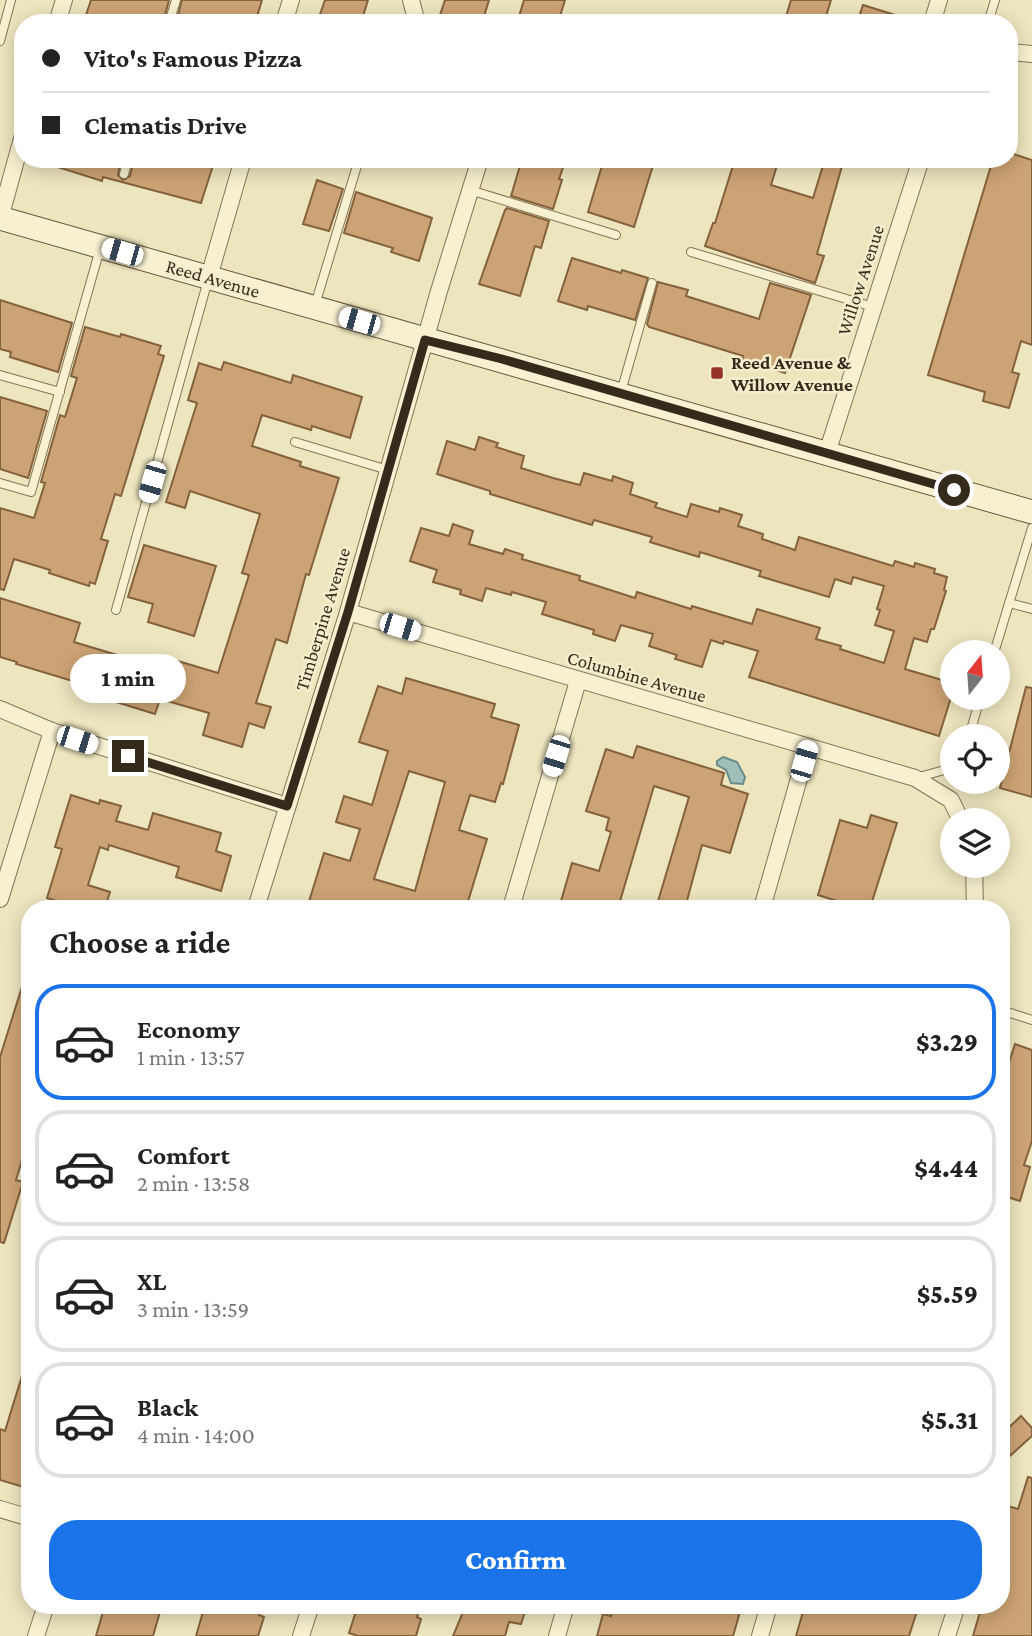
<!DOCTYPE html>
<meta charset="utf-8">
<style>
:root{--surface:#fff;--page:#f6f6f6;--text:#222;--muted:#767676;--line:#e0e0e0;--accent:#1a73e8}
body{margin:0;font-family:"Crimson Pro",serif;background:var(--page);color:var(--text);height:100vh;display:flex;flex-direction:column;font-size:26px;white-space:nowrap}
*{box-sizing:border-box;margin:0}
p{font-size:23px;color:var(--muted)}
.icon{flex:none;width:38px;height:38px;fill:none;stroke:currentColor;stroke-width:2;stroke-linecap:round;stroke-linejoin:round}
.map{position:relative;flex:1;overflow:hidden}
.drawer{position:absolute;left:21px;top:900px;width:989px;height:714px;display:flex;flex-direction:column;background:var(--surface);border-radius:28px;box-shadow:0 4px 18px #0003}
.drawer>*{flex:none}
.hud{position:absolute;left:14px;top:14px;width:1004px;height:154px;border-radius:28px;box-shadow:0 4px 18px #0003;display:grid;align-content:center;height:154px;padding:0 28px;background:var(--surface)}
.needle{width:46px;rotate:17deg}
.fabs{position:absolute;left:940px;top:640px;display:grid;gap:14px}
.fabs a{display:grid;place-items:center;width:70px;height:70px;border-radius:50%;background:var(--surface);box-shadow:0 4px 18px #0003;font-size:35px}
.end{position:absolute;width:32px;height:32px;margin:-16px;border:9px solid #352b1c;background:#fff;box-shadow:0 0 0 4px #fff}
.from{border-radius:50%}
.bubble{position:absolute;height:49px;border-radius:24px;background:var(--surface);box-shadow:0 4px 18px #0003;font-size:23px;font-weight:800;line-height:49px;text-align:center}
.car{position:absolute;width:21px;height:42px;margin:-21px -10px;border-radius:9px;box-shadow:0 0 5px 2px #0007;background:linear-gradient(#fff 24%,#345 0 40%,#fff 0 76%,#345 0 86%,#fff 0)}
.hud b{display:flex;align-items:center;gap:24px;height:66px;font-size:26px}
.hud b+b{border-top:2px solid var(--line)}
.hud i{width:18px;height:18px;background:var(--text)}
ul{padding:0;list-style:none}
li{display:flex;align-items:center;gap:21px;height:116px;margin:0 14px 10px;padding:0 14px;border:4px solid var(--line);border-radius:28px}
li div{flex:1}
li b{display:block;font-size:26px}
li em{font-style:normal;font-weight:800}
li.on{border-color:var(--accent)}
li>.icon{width:63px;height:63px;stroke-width:1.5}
h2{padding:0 28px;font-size:32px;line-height:84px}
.cta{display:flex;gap:14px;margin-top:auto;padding:14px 28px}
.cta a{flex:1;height:80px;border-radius:28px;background:var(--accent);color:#fff;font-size:28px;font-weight:800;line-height:80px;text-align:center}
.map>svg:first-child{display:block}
</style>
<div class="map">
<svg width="1032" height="1636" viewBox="0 0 1032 1636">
<rect width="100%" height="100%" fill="#ede5be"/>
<path fill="#a1bfba" stroke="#698c88" stroke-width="2" d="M 723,757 L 737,762 L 745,777 L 743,784 L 731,783 L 726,770 L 717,765 L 717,761 Z"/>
<g fill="#cca374" stroke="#84623d" stroke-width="2" fill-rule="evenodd">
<path d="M 91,0 L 169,0 L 163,23 L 88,23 L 89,20 L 85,18 Z"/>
<path d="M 182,0 L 262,0 L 255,23 L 176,23 Z"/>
<path d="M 325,0 L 368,0 L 361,23 L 317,23 Z"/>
<path d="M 445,0 L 489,0 L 482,23 L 453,23 L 439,18 Z"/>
<path d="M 524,0 L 565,0 L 558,23 L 517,23 Z"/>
<path d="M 791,0 L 831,0 L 824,23 L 784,23 Z"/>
<path d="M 863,5 L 908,19 L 907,23 L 857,23 Z"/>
<path d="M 1010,153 L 1032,160 L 1032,345 L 1021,341 L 1012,372 L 1019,374 L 1009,408 L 983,401 L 985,392 L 928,375 L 993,159 L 1010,159 Z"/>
<path d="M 45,159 L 121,159 L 118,175 L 123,180 L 130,176 L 134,159 L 215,159 L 201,203 L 103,177 L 102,181 L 45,163 Z"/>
<path d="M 522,159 L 566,159 L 559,179 L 562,180 L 553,209 L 511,196 Z"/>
<path d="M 604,159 L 655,159 L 634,227 L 588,212 Z"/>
<path d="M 735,159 L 779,159 L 771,185 L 813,198 L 825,159 L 844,159 L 817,254 L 824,256 L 815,283 L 705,246 L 713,223 L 715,223 Z"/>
<path d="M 317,180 L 343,189 L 329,231 L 303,224 Z"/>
<path d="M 356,192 L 432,218 L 419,261 L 391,252 L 393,248 L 344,233 Z"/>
<path d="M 507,208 L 549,221 L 541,248 L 535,246 L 520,296 L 479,284 L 505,210 Z"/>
<path d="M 572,258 L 621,273 L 622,270 L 648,278 L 635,320 L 588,306 L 587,310 L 558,301 Z"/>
<path d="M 658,282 L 688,290 L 686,296 L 759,319 L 770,283 L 811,295 L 785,373 L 742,360 L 743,356 L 649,327 L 647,324 Z"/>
<path d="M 0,300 L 72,323 L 58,372 L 10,357 L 11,352 L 0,349 Z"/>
<path d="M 85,327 L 120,337 L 121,334 L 161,346 L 158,354 L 164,356 L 121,496 L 115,494 L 101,539 L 108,541 L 95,584 L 90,582 L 89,586 L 49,573 L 50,570 L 14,559 L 4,590 L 0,589 L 0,508 L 34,518 L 45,483 L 41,482 L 60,415 L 65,417 L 77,378 L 71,376 Z"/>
<path d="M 224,362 L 291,383 L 293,375 L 362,397 L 350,438 L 312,426 L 311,430 L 262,415 L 252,446 L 301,462 L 300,466 L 339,478 L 309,575 L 306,574 L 287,643 L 276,639 L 256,703 L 271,707 L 264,728 L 249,723 L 242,747 L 203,735 L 209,713 L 160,699 L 155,714 L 97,696 L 99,689 L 16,664 L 17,662 L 0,657 L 0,598 L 80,623 L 74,642 L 147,664 L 149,659 L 176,668 L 178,661 L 218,673 L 249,575 L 242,573 L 260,514 L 190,491 L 185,508 L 166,502 L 197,403 L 188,400 L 199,363 L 221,370 Z"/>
<path d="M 0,397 L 47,411 L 28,478 L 0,469 Z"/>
<path d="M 479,437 L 498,443 L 496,447 L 524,456 L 521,468 L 553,478 L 580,485 L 584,473 L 612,481 L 613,476 L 633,483 L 630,494 L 657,503 L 655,507 L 687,517 L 691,504 L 719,512 L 720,508 L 742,515 L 738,526 L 763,534 L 762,539 L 795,550 L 799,537 L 893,566 L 895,561 L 914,567 L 915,563 L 935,569 L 934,573 L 947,577 L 944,590 L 946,591 L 934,629 L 931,629 L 927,642 L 914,638 L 905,669 L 952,683 L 952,694 L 939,736 L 749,677 L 758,651 L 724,641 L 723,644 L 711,640 L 702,667 L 675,659 L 677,655 L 649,646 L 653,634 L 621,625 L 615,641 L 593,634 L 594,630 L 542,614 L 546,602 L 512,592 L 511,595 L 486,588 L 482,601 L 460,594 L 461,590 L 433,582 L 437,570 L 410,561 L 421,528 L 449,536 L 453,524 L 473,531 L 469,544 L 503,554 L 505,549 L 523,555 L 522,559 L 580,576 L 579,580 L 635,598 L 637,592 L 691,609 L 692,606 L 752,624 L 757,609 L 820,628 L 816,639 L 841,646 L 840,649 L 884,663 L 894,631 L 875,625 L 880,610 L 877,609 L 884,586 L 853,577 L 851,584 L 835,579 L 829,597 L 759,576 L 761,571 L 700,552 L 699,557 L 650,542 L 652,537 L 594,520 L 592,525 L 490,494 L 490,491 L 437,474 L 447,441 L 475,450 Z"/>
<path d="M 144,545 L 216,566 L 194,636 L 148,622 L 153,604 L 128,597 Z"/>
<path d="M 406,678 L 495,704 L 491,717 L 519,725 L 503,784 L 501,783 L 495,802 L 470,795 L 459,830 L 487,839 L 466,908 L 307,908 L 324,853 L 350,861 L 360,829 L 336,822 L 344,796 L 372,805 L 388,751 L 359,742 L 378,686 L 402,694 ZM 409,771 L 445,782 L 415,891 L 374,879 Z"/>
<path d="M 1026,687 L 1032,688 L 1032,797 L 1000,788 Z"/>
<path d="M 637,746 L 724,773 L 721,785 L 748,794 L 730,853 L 702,845 L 685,908 L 656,908 L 689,797 L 654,786 L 618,908 L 559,908 L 572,863 L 599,871 L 611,832 L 606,830 L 609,818 L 586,811 L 606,749 L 633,758 Z"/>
<path d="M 71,795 L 99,804 L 100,800 L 121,806 L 116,821 L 148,830 L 153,813 L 221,833 L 216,851 L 231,856 L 221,891 L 176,877 L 179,867 L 109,845 L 108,850 L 100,847 L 88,885 L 110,892 L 105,908 L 79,908 L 47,898 L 62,849 L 55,847 Z"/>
<path d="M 871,815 L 897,823 L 870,908 L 859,908 L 818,895 L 840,820 L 867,828 Z"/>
<path d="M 26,974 L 30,974 L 30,1148 L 26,1147 L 16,1180 L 23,1182 L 4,1243 L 0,1242 L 0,1057 Z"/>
<path d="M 1015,1044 L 1032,1050 L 1032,1141 L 1024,1165 L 1030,1167 L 1020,1201 L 1001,1195 L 1001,1137 L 1006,1121 L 1001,1120 L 1001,1088 Z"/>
<path d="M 26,1363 L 30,1364 L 30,1489 L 0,1480 L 0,1429 L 5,1431 Z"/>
<path d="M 1021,1416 L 1032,1428 L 1032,1436 L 1001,1464 L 1001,1435 Z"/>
<path d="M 1028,1477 L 1032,1478 L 1032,1636 L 973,1636 L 982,1605 L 1001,1605 L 1001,1568 L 1007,1549 L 1001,1547 L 1001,1528 L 1008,1506 L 1018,1509 Z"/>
<path d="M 105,1605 L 162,1605 L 153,1636 L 96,1636 Z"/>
<path d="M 205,1605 L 262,1605 L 259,1615 L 264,1617 L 258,1636 L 196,1636 Z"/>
<path d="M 358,1605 L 421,1605 L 417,1617 L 421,1619 L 416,1636 L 358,1636 L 349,1633 Z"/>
<path d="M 466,1605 L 527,1605 L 521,1624 L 509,1622 L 505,1636 L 453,1636 Z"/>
<path d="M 614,1605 L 742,1605 L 733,1636 L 597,1636 L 603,1614 L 611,1616 Z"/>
<path d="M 805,1605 L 919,1605 L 909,1636 L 796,1636 Z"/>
</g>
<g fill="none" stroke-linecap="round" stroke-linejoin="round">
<defs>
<g id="service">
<path d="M 169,23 L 176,0"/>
<path d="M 988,23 L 995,0"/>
<path d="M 0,41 L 11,0"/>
<path d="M 124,174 L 128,159"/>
<path d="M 470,190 L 616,235"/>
<path d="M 691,252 L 873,307"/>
<path d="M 315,305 L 359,159"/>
<path d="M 0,375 L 60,392"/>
<path d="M 621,392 L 652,283"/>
<path d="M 295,442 L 388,470"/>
<path d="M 0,483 L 31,492 L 100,249"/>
<path d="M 1009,603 L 1032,609"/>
<path d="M 116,610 L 208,280"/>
<path d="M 994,653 L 1032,528"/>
<path d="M 969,737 L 980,698"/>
<path d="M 915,778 L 952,768"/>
<path d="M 1001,1010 L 1032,1020"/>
</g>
<g id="minor">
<path d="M 411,0 L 417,23"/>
<path d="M 57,23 L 64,0"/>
<path d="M 284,23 L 291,0"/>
<path d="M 932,23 L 939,0"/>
<path d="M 1010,52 L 1032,54"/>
<path d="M 0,218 L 23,135"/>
<path d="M 209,277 L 243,159"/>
<path d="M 827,453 L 921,159"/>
<path d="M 348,612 L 915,778 L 951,800 L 961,821"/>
<path d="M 0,709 L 52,731 L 287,806"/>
<path d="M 974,866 L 975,908"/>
<path d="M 0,899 L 52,731"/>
<path d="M 256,908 L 348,612 L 439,291 L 480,159"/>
<path d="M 511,908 L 578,681"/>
<path d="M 762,908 L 808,747"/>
<path d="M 0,1509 L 30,1518"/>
<path d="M 36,1636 L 46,1605"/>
<path d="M 301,1636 L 311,1605"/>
<path d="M 557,1636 L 566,1605"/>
<path d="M 760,1636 L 769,1605"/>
<path d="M 947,1636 L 957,1605"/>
</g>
<path id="secondary" d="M 0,218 L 1032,512"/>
</defs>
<use href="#service" stroke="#857557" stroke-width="10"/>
<use href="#minor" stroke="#857557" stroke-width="18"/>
<use href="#secondary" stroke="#67563a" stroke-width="25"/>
<use href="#service" stroke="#f8f1d1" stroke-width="8"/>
<use href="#minor" stroke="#f8f1d1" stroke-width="16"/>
<use href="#secondary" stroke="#f8f1d1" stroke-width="23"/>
</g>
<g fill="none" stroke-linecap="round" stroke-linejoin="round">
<path stroke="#352b1c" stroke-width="9" d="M 128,756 L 287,806 L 348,612 L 425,340 L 502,359 L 954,490"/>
</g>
<rect fill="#943327" stroke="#f5eecd" stroke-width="2.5" x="710" y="366" width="14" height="14" rx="3.5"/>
<g text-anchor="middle" stroke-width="5" stroke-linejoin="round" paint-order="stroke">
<g font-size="19" fill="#352b1c" stroke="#f5eecd">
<text transform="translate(213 278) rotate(16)" y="7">Reed Avenue</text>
<text transform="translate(860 280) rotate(-72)" y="7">Willow Avenue</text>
<text transform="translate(322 619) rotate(-73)" y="7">Timberpine Avenue</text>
<text transform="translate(637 676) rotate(16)" y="7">Columbine Avenue</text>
</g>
<g font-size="19" font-weight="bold" fill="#352b1c" stroke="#f5eecd" text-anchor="start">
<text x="731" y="369">Reed Avenue &amp;<tspan x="731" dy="22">Willow Avenue</tspan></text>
</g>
</g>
</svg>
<div class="fabs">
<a><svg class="needle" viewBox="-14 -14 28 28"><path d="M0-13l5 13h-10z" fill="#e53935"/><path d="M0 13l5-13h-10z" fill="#767676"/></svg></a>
<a><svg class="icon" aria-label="locate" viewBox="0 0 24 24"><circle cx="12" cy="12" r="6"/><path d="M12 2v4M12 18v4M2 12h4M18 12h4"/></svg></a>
<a><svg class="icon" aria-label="layers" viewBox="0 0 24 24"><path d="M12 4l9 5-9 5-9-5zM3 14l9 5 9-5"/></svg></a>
</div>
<i class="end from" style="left:954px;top:490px"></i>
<i class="end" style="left:128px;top:756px"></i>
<div class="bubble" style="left:70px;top:654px;width:116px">1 min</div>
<i class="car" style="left:122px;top:252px;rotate:286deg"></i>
<i class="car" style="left:359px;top:321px;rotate:286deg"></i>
<i class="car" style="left:152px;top:482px;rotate:196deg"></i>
<i class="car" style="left:400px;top:627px;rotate:107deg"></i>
<i class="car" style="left:77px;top:740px;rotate:108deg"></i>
<i class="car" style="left:556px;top:756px;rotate:197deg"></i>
<i class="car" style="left:804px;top:761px;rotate:16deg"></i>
<div class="hud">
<b><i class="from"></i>Vito's Famous Pizza</b>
<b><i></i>Clematis Drive</b>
</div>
<section class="drawer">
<h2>Choose a ride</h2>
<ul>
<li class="on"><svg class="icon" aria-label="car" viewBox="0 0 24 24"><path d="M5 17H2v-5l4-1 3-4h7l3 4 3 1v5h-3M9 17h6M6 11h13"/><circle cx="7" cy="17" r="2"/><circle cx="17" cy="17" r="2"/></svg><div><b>Economy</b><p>1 min · 13:57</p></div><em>$3.29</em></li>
<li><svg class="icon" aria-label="car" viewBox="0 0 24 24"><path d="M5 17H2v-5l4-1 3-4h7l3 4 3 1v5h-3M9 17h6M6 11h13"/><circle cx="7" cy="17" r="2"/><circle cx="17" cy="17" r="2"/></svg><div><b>Comfort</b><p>2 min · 13:58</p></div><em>$4.44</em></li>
<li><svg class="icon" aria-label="car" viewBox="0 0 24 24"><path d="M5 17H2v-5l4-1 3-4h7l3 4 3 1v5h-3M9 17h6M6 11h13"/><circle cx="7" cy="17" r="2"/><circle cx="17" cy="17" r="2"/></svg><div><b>XL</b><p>3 min · 13:59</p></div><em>$5.59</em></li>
<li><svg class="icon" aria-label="car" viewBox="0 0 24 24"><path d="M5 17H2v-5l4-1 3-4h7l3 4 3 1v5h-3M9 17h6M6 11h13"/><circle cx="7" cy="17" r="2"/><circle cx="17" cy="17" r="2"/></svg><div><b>Black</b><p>4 min · 14:00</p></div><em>$5.31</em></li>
</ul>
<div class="cta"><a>Confirm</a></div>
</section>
</div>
